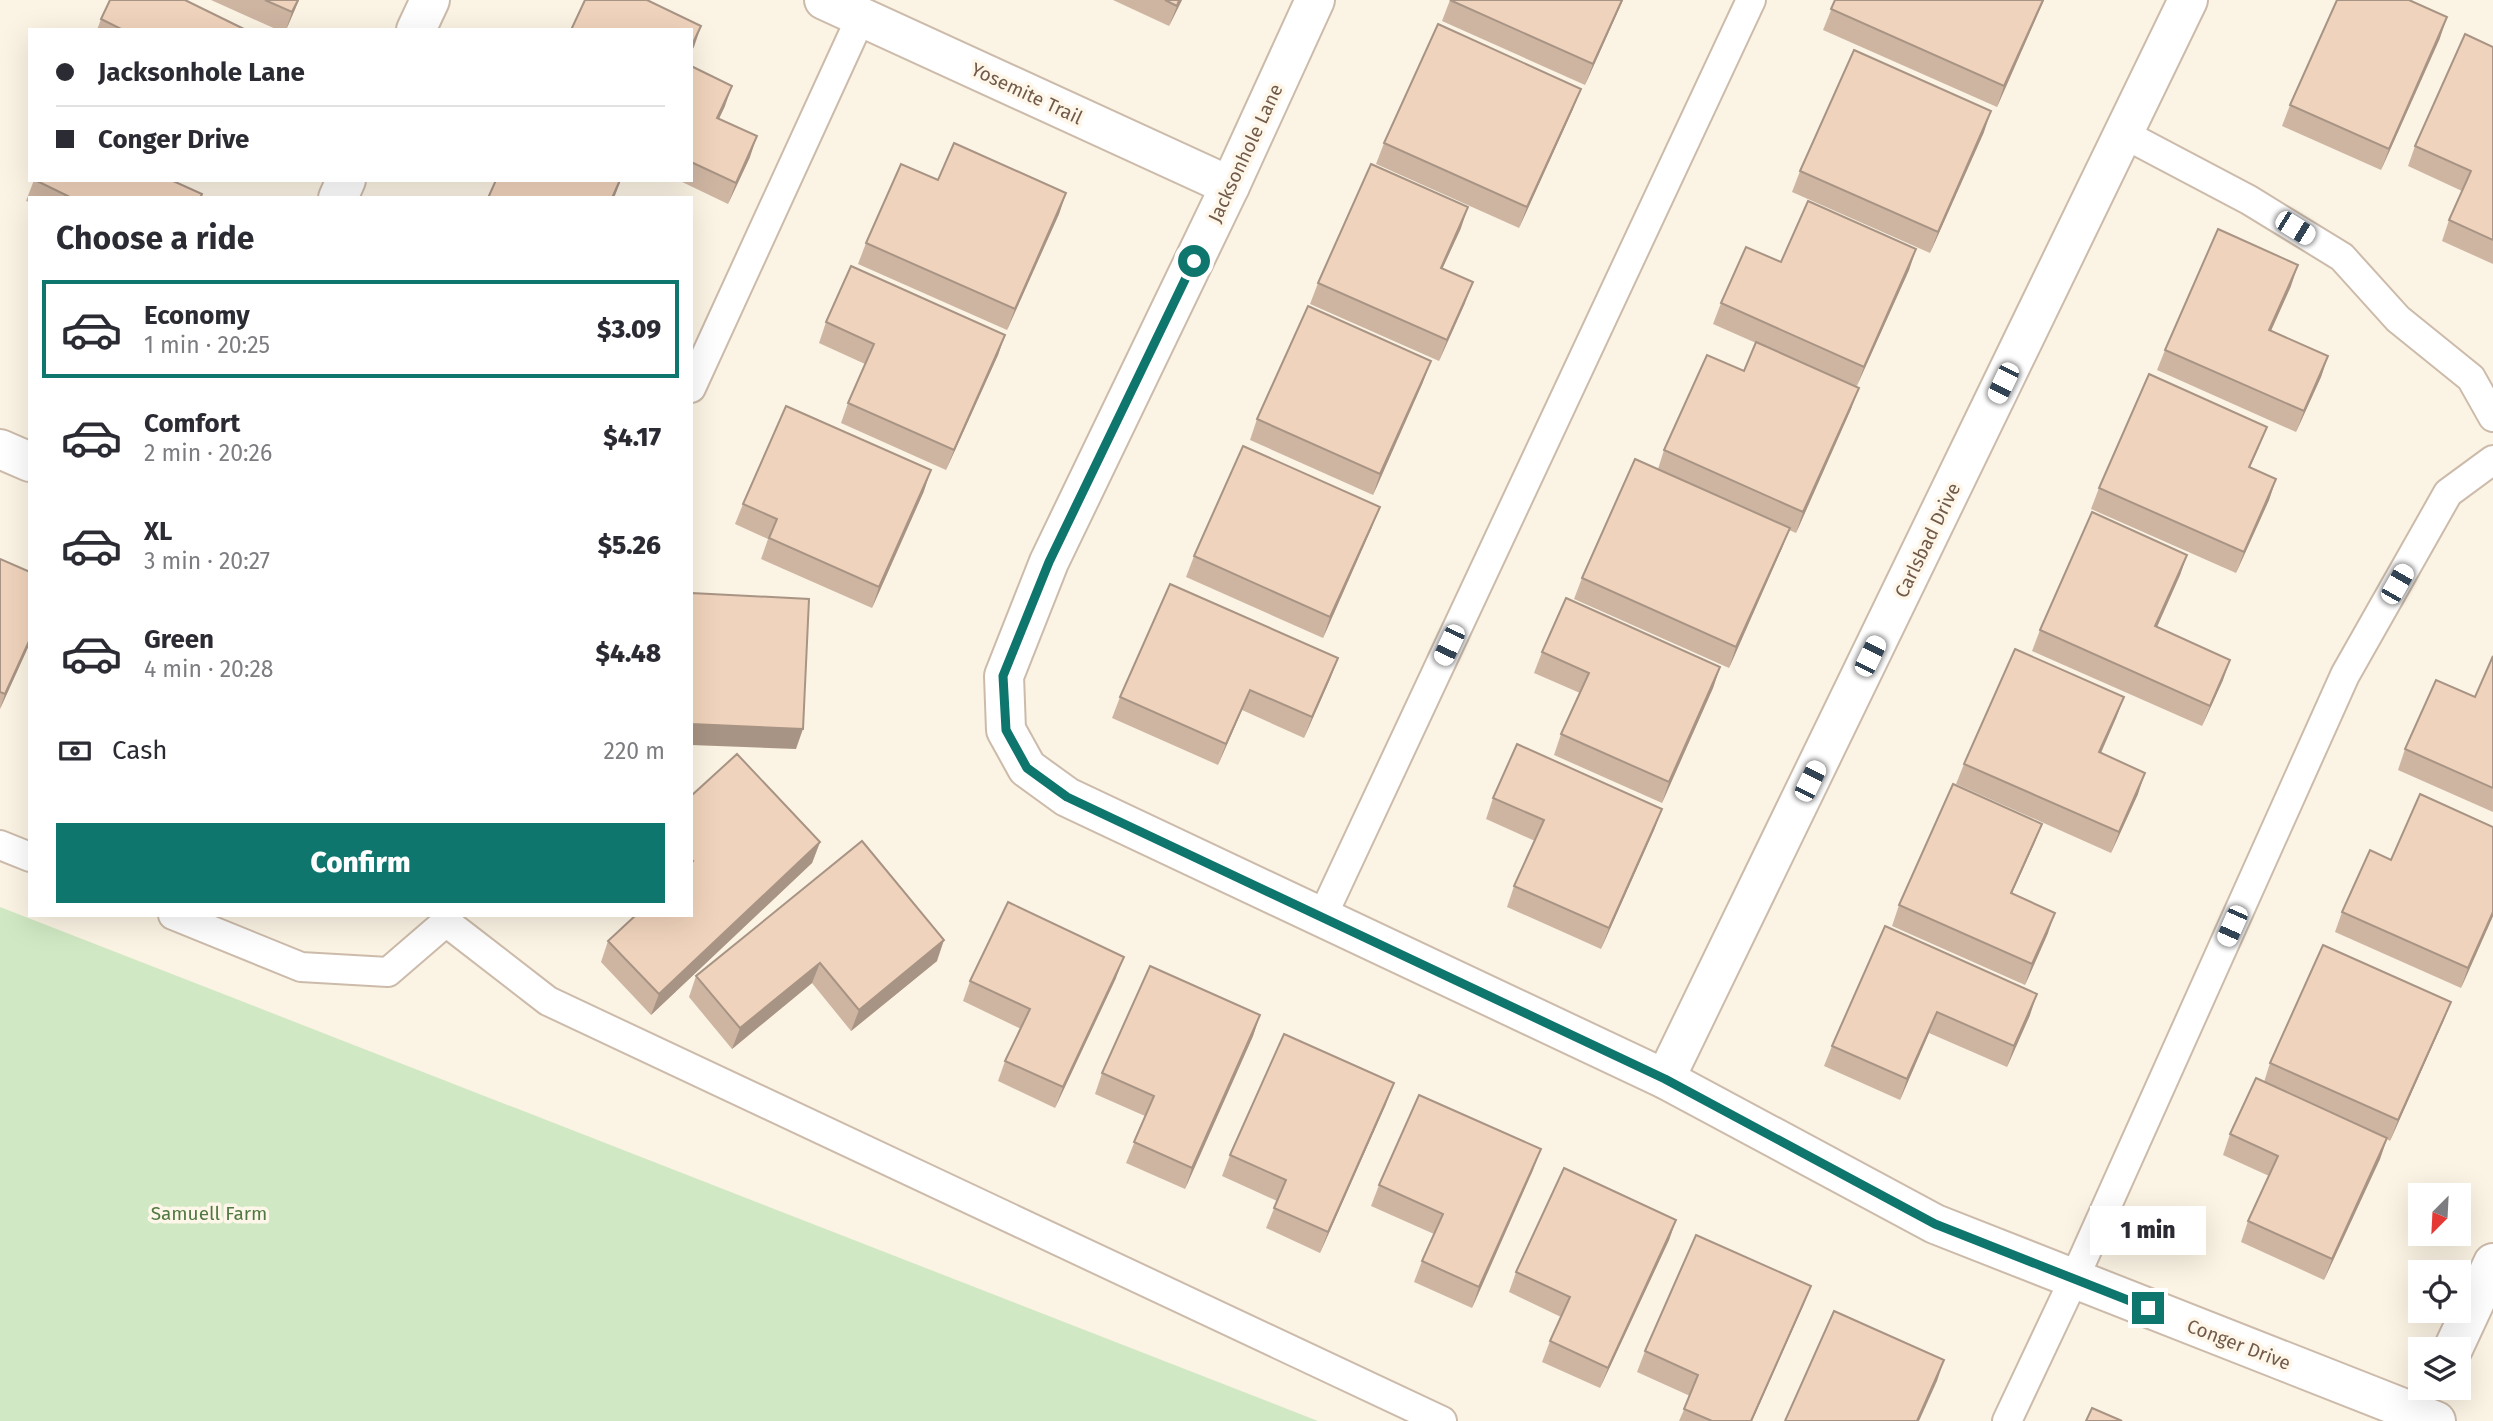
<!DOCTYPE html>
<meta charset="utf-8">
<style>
:root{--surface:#fff;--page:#f7f7f7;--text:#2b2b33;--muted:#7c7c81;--line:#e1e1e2;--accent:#0f766e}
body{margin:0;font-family:"Fira Sans",sans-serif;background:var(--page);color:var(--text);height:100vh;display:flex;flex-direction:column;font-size:26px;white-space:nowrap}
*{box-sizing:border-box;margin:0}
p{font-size:23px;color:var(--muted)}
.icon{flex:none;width:38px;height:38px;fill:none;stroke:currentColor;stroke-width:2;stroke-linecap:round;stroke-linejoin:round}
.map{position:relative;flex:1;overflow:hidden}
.details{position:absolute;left:28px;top:196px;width:665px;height:721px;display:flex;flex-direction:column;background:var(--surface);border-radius:0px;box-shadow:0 7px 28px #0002}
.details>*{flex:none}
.guide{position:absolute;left:28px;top:28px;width:665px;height:154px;border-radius:0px;box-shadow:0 7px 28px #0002;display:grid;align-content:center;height:154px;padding:0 28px;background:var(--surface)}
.needle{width:46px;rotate:204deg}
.tools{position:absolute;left:2408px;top:1183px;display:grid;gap:14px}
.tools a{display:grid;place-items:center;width:63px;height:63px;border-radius:0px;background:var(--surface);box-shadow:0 7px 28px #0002;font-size:35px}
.end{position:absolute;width:32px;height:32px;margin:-16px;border:9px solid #0f766e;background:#fff;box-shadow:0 0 0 4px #fff}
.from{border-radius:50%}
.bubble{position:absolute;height:49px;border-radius:0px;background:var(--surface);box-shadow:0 7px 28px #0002;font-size:23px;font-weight:800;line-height:49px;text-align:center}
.car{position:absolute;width:21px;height:42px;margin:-21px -10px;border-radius:9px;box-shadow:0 0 5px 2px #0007;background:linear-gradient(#fff 24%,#345 0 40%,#fff 0 76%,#345 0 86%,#fff 0)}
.guide b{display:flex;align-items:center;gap:24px;height:66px;font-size:26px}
.guide b+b{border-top:2px solid var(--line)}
.guide i{width:18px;height:18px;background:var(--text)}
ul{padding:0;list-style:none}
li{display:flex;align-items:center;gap:21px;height:98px;margin:0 14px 10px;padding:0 14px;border:4px solid transparent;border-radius:0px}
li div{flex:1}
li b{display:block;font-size:26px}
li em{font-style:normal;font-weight:800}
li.on{border-color:var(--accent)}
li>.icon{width:63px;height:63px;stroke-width:1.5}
h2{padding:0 28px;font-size:32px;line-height:84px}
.pay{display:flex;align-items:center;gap:18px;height:77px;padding:0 28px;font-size:26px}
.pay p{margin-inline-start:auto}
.cta{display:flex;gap:14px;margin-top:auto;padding:14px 28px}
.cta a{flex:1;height:80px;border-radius:0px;background:var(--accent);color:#fff;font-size:28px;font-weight:800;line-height:80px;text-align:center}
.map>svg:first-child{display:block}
</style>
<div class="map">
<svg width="2493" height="1421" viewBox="0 0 2493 1421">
<rect width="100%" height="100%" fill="#fbf3e3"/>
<path fill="#d0e8c3" d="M 0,907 L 1318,1421 L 0,1421 Z"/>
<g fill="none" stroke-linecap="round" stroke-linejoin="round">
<defs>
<g id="service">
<path d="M 2124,134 L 2249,200 L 2342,257 L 2398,319 L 2471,378 L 2493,417"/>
<path d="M 691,388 L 861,17"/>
<path d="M 0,845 L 30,857"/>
<path d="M 173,915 L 301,967 L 388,972 L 446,922 L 449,915"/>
<path d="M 1322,917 L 1751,0"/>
<path d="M 446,922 L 548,1001 L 1442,1421"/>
<path d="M 2007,1421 L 2074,1279 L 2345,675 L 2448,493 L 2493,460"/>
</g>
<g id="minor">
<path d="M 824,0 L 1230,186"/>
<path d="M 1315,0 L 1230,186 L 1049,562 L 1004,676 L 1006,730 L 1027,768 L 1067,797 L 1665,1079 L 1935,1224 L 2436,1421"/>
<path d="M 416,30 L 430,0"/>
<path d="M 338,198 L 346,180"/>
<path d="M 0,449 L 30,462"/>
<path d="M 1665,1079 L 2188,0"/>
<path d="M 2453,1349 L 2493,1263"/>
</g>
</defs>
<use href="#service" stroke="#cba" stroke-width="32"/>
<use href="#minor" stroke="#cba" stroke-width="42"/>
<use href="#service" stroke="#fff" stroke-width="28"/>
<use href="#minor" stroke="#fff" stroke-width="38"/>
</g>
<g fill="#ceb5a2">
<path d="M 211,0 L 299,0 L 286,30 L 278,30 Z"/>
<path d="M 1113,0 L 1182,0 L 1169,26 Z"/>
<path d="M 1450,0 L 1623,0 L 1585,85 L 1442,21 Z"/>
<path d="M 1835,0 L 2044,0 L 1997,107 L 1823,30 Z"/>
<path d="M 101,19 L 246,30 L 97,30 Z"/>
<path d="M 2440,38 L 2381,170 L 2282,126 L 2290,105 Z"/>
<path d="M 2493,47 L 2493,264 L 2442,241 L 2449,220 L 2462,191 L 2408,166 L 2415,146 Z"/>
<path d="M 691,66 L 725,106 L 719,118 L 750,157 L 728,204 L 678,180 L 691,180 Z"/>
<path d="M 1573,109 L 1519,228 L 1376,164 L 1384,143 Z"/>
<path d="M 1984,132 L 1930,253 L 1792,192 L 1800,171 Z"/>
<path d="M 34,180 L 201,198 L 30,198 L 30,202 L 26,201 Z"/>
<path d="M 938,180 L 1066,193 L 1059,214 L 1007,330 L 858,264 L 866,243 Z"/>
<path d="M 1461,228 L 1442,269 L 1465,303 L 1439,361 L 1310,304 L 1318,283 Z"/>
<path d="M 1916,249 L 1909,270 L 1856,387 L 1851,409 L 1796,533 L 1789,530 L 1782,548 L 1729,668 L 1574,599 L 1582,578 L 1658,469 L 1664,450 L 1744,371 L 1756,343 L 1713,324 L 1721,303 L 1781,262 Z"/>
<path d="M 2291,286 L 2271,330 L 2328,356 L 2321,377 L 2296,432 L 2157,370 L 2165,350 Z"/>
<path d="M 826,322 L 1005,335 L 998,355 L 946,470 L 841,423 L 848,403 L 865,364 L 819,343 Z"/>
<path d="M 1423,382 L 1373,495 L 1250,440 L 1257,419 Z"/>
<path d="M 2259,447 L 2250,467 L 2276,479 L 2269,500 L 2236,573 L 2091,509 L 2099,488 Z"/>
<path d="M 924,491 L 872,608 L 761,559 L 768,539 L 735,524 L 743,504 Z"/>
<path d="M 1372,527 L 1323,638 L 1186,577 L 1194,556 Z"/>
<path d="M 2187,555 L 2180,575 L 2157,627 L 2223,680 L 2202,726 L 2032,651 L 2040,630 Z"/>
<path d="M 0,559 L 30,572 L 30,643 L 0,709 Z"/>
<path d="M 1542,652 L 1720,667 L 1713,688 L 1662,803 L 1554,755 L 1561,734 L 1580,693 L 1534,673 Z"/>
<path d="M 2493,656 L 2493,812 L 2398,770 L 2405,749 L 2475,697 Z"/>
<path d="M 1338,658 L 1330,679 L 1304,738 L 1242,710 L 1218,765 L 1112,718 L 1120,697 Z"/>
<path d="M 2124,697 L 2116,718 L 2101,753 L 2138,794 L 2111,853 L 1956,784 L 1964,764 Z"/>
<path d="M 691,796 L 820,842 L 812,863 L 651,1015 L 601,962 L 608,941 L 691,915 Z"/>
<path d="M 1493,798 L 1662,809 L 1654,830 L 1601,949 L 1507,907 L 1514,886 L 1535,841 L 1486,819 Z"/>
<path d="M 2042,824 L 2034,844 L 2012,893 L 2048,933 L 2025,985 L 1892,926 L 1899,905 Z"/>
<path d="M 862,841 L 937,961 L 851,1031 L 812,983 L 732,1049 L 689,997 L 696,976 Z"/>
<path d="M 2342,912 L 2493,916 L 2461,988 L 2335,932 Z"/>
<path d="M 1885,926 L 2030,1015 L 2007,1067 L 1929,1033 L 1900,1100 L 1824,1066 L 1832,1046 Z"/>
<path d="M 1116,978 L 1055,1108 L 998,1081 L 1005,1061 L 1021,1029 L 963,1001 L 970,981 Z"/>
<path d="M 2451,1002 L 2443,1022 L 2390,1141 L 2387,1139 L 2380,1159 L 2324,1280 L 2241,1242 L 2248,1221 L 2269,1176 L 2223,1155 L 2230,1134 L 2264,1082 L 2270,1063 Z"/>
<path d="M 1260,1015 L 1253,1036 L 1185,1189 L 1126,1163 L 1145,1116 L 1095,1094 L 1102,1073 Z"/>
<path d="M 1386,1104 L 1320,1253 L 1266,1228 L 1277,1201 L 1222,1176 L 1230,1155 Z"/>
<path d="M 1533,1170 L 1472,1308 L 1414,1282 L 1422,1261 L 1434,1234 L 1371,1206 L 1379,1185 Z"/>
<path d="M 1676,1220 L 1669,1240 L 1600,1388 L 1542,1362 L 1550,1341 L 1561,1317 L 1509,1292 L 1516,1272 Z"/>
<path d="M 1811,1286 L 1803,1306 L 1752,1421 L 1679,1421 L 1690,1396 L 1637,1372 L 1645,1351 Z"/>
</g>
<g fill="#a89484">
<path d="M 298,0 L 299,0 L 286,30 L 292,12 Z"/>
<path d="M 1179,0 L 1182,0 L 1169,26 L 1177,6 Z"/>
<path d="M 1622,0 L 1623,0 L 1585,85 L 1593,64 Z"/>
<path d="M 2043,0 L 2044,0 L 1997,107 L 2004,86 Z"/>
<path d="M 2447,17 L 2440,38 L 2381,170 L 2389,149 Z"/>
<path d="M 701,26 L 694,47 L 691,52 L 691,47 Z"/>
<path d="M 732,86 L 725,106 L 710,138 L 717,118 Z"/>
<path d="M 1581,89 L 1573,109 L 1519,228 L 1527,207 Z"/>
<path d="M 1991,111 L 1984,132 L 1930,253 L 1938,232 Z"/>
<path d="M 757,136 L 750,157 L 728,204 L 736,183 Z"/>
<path d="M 620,180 L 621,180 L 614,198 L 612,198 Z"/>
<path d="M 1066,193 L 1059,214 L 1007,330 L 1015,309 Z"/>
<path d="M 1468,207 L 1461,228 L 1433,289 L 1441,268 Z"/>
<path d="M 1916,249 L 1909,270 L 1856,388 L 1864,367 Z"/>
<path d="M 2298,265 L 2291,286 L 2262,351 L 2269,330 Z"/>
<path d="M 1473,282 L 1465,303 L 1439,361 L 1447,340 Z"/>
<path d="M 1005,335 L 998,355 L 946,470 L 954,450 Z"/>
<path d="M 2328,356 L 2321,377 L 2296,432 L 2304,411 Z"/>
<path d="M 1431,361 L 1423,382 L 1373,495 L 1380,474 Z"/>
<path d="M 1859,388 L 1851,409 L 1796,533 L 1803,512 Z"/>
<path d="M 2267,427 L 2259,447 L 2241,487 L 2249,467 Z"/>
<path d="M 931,470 L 924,491 L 872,608 L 879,587 Z"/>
<path d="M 2276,479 L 2269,500 L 2236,573 L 2244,552 Z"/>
<path d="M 1380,507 L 1372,527 L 1323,638 L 1330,617 Z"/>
<path d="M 1790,528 L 1782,548 L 1729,668 L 1736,647 Z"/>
<path d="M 2187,555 L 2180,575 L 2148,647 L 2155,626 Z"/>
<path d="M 30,639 L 30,643 L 0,709 L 5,694 Z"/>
<path d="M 1338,658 L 1330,679 L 1304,738 L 1312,717 Z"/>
<path d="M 2230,660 L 2223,680 L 2202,726 L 2210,706 Z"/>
<path d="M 1720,667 L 1713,688 L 1662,803 L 1669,782 Z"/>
<path d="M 1250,690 L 1242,710 L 1218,765 L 1226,744 Z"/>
<path d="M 2124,697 L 2116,718 L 2092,773 L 2099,752 Z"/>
<path d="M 691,724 L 803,729 L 796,749 L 691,745 Z"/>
<path d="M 2145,773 L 2138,794 L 2111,853 L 2119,832 Z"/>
<path d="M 1662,809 L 1654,830 L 1601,949 L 1609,928 Z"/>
<path d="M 2042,824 L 2034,844 L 2003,913 L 2011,893 Z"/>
<path d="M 820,842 L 812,863 L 651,1015 L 659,994 Z"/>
<path d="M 2493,912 L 2493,916 L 2461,988 L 2468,968 Z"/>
<path d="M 2055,913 L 2048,933 L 2025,985 L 2032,964 Z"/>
<path d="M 944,940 L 937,961 L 851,1031 L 859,1010 Z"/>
<path d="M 1124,957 L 1116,978 L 1055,1108 L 1063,1087 Z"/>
<path d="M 820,963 L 812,983 L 732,1049 L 740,1028 Z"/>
<path d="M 2037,994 L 2030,1015 L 2007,1067 L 2014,1046 Z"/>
<path d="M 2451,1002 L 2443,1022 L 2390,1141 L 2398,1120 Z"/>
<path d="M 1937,1012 L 1929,1033 L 1900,1100 L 1907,1079 Z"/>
<path d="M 1260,1015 L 1253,1036 L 1185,1189 L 1192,1168 Z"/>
<path d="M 1394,1083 L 1386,1104 L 1320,1253 L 1328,1232 Z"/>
<path d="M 2387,1138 L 2380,1159 L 2324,1280 L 2332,1259 Z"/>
<path d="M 1541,1149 L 1533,1170 L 1472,1308 L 1479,1287 Z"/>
<path d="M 1676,1220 L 1669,1240 L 1600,1388 L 1608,1368 Z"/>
<path d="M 1811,1286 L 1803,1306 L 1752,1421 L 1751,1421 Z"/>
<path d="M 1944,1360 L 1937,1381 L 1919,1421 L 1917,1421 Z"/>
</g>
<g fill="#f0d3bc" stroke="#a89484" stroke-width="2">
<path d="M 110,0 L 185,0 L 246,30 L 123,30 L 101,19 Z"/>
<path d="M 265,0 L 298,0 L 292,12 Z"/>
<path d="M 585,0 L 647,0 L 701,26 L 691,47 L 691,30 L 571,30 Z"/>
<path d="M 1165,0 L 1179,0 L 1177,6 Z"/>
<path d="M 1450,0 L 1622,0 L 1593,64 Z"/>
<path d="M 1835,0 L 2043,0 L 2004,86 L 1831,9 Z"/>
<path d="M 2337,0 L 2409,0 L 2447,17 L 2389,149 L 2290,105 Z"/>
<path d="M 1438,24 L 1581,89 L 1527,207 L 1384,143 Z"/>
<path d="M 2465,34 L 2493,47 L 2493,240 L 2449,220 L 2471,171 L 2415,146 Z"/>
<path d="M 1854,50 L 1991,111 L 1938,232 L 1800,171 Z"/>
<path d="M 691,66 L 732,86 L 717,118 L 757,136 L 736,183 L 691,162 Z"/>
<path d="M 954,143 L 1066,193 L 1015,309 L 866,243 L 901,164 L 938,180 Z"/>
<path d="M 1371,164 L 1468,207 L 1441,268 L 1473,282 L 1447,340 L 1318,283 Z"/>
<path d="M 35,180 L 171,180 L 202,194 L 200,198 L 69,198 L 70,197 Z"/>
<path d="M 496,180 L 620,180 L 612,198 L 488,198 Z"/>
<path d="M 1808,201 L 1916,249 L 1864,367 L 1721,303 L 1746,247 L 1781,262 Z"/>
<path d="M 2218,229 L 2298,265 L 2269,330 L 2328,356 L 2304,411 L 2165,350 Z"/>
<path d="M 851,266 L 1005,335 L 954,450 L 848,403 L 874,344 L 826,322 Z"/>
<path d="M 1308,306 L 1431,361 L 1380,474 L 1257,419 Z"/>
<path d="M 1756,342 L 1859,388 L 1803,512 L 1664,450 L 1707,355 L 1744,371 Z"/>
<path d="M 2149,374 L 2267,427 L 2249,467 L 2276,479 L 2244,552 L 2099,488 Z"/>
<path d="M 786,406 L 931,470 L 879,587 L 769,538 L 777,519 L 743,504 Z"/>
<path d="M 1243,446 L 1380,507 L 1330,617 L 1194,556 Z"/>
<path d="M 1635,459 L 1790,528 L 1736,647 L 1582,578 Z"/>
<path d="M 2092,512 L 2187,555 L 2155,626 L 2230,660 L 2210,706 L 2040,630 Z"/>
<path d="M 0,559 L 30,572 L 30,639 L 5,694 L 0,692 Z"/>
<path d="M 1170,584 L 1338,658 L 1312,717 L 1250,690 L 1226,744 L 1120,697 Z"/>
<path d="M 691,593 L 809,599 L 803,729 L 691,724 Z"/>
<path d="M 1566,598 L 1720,667 L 1669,782 L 1561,734 L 1589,673 L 1542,652 Z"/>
<path d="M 2015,649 L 2124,697 L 2099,752 L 2145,773 L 2119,832 L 1964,764 Z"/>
<path d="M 2493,656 L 2493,788 L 2405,749 L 2436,680 L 2475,697 Z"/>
<path d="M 1517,744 L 1662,809 L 1609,928 L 1514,886 L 1544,820 L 1493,798 Z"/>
<path d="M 737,754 L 820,842 L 659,994 L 608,941 L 636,915 L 691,915 L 691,863 L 693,861 L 691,859 L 691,796 Z"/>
<path d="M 1953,784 L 2042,824 L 2011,893 L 2055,913 L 2032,964 L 1899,905 Z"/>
<path d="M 2420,794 L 2493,827 L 2493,912 L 2468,968 L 2342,912 L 2370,850 L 2391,860 Z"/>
<path d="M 862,841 L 944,940 L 859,1010 L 820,963 L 740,1028 L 696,976 Z"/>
<path d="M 1008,902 L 1124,957 L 1063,1087 L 1005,1061 L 1030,1009 L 970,981 Z"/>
<path d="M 1885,926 L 2037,994 L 2014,1046 L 1937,1012 L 1907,1079 L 1832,1046 Z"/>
<path d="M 2323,945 L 2451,1002 L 2398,1120 L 2270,1063 Z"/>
<path d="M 1150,966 L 1260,1015 L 1192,1168 L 1134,1142 L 1154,1096 L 1102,1073 Z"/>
<path d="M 1284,1034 L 1394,1083 L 1328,1232 L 1274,1208 L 1286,1180 L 1230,1155 Z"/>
<path d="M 2256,1078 L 2387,1138 L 2332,1259 L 2248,1221 L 2278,1156 L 2230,1134 Z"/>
<path d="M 1419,1095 L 1541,1149 L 1479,1287 L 1422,1261 L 1443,1214 L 1379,1185 Z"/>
<path d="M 1564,1168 L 1676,1220 L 1608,1368 L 1550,1341 L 1570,1297 L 1516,1272 Z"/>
<path d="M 1696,1235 L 1811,1286 L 1751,1421 L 1712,1421 L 1684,1409 L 1698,1375 L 1645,1351 Z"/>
<path d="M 1834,1311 L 1944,1360 L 1917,1421 L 1785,1421 Z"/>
<path d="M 2092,1408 L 2122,1421 L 2086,1421 Z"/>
</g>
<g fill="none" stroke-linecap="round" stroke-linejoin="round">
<path stroke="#0f766e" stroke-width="9" d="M 1194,261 L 1049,562 L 1003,676 L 1006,730 L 1027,768 L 1067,797 L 1665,1079 L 1935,1224 L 2148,1308"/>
</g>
<g text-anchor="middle" stroke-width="7" stroke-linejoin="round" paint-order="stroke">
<g font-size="19" fill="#725a4a" stroke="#fef7e9">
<text transform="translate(1027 93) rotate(25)" y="7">Yosemite Trail</text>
<text transform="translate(1245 153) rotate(-65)" y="7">Jacksonhole Lane</text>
<text transform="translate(1927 540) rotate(-64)" y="7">Carlsbad Drive</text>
<text transform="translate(2239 1344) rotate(21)" y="7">Conger Drive</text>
</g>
<g font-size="19" fill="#507842" stroke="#fef7e9">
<text x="209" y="1220">Samuell Farm</text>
</g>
</g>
</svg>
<div class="tools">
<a><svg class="needle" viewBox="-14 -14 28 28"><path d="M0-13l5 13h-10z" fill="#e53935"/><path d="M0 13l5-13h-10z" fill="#7c7c81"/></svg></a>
<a><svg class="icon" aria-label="locate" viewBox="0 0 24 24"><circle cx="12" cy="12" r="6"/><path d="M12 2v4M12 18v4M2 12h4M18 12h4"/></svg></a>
<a><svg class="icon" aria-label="layers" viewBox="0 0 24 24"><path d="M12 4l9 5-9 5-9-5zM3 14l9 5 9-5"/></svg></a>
</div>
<i class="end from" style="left:1194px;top:261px"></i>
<i class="end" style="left:2148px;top:1308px"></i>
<div class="bubble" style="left:2090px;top:1206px;width:116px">1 min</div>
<i class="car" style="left:2295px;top:228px;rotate:122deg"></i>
<i class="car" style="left:2003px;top:383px;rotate:206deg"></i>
<i class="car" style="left:2397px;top:584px;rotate:30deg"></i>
<i class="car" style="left:1449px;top:645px;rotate:205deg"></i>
<i class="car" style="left:1870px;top:656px;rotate:26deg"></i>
<i class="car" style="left:1810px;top:781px;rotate:26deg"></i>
<i class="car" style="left:2232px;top:926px;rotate:204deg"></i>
<div class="guide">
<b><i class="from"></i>Jacksonhole Lane</b>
<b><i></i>Conger Drive</b>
</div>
<section class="details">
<h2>Choose a ride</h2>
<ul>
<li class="on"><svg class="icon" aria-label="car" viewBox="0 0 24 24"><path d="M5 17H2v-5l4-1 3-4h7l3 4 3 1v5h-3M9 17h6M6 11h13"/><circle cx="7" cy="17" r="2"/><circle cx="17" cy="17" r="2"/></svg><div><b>Economy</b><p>1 min · 20:25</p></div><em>$3.09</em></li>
<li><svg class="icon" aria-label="car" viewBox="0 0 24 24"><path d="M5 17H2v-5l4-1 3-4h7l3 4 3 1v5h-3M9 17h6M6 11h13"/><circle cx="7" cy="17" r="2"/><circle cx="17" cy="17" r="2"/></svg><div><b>Comfort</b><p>2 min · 20:26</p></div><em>$4.17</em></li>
<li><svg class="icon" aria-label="car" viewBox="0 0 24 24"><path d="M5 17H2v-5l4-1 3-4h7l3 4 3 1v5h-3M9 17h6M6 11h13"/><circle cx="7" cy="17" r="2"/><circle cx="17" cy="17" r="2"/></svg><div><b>XL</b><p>3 min · 20:27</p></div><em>$5.26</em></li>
<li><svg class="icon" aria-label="car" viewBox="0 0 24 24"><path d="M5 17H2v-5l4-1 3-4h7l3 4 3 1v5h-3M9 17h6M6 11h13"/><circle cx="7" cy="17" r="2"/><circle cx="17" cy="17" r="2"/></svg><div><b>Green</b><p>4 min · 20:28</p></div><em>$4.48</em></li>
</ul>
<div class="pay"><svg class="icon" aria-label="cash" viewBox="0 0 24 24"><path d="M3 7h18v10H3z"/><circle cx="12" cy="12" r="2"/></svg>Cash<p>220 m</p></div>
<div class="cta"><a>Confirm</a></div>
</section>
</div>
